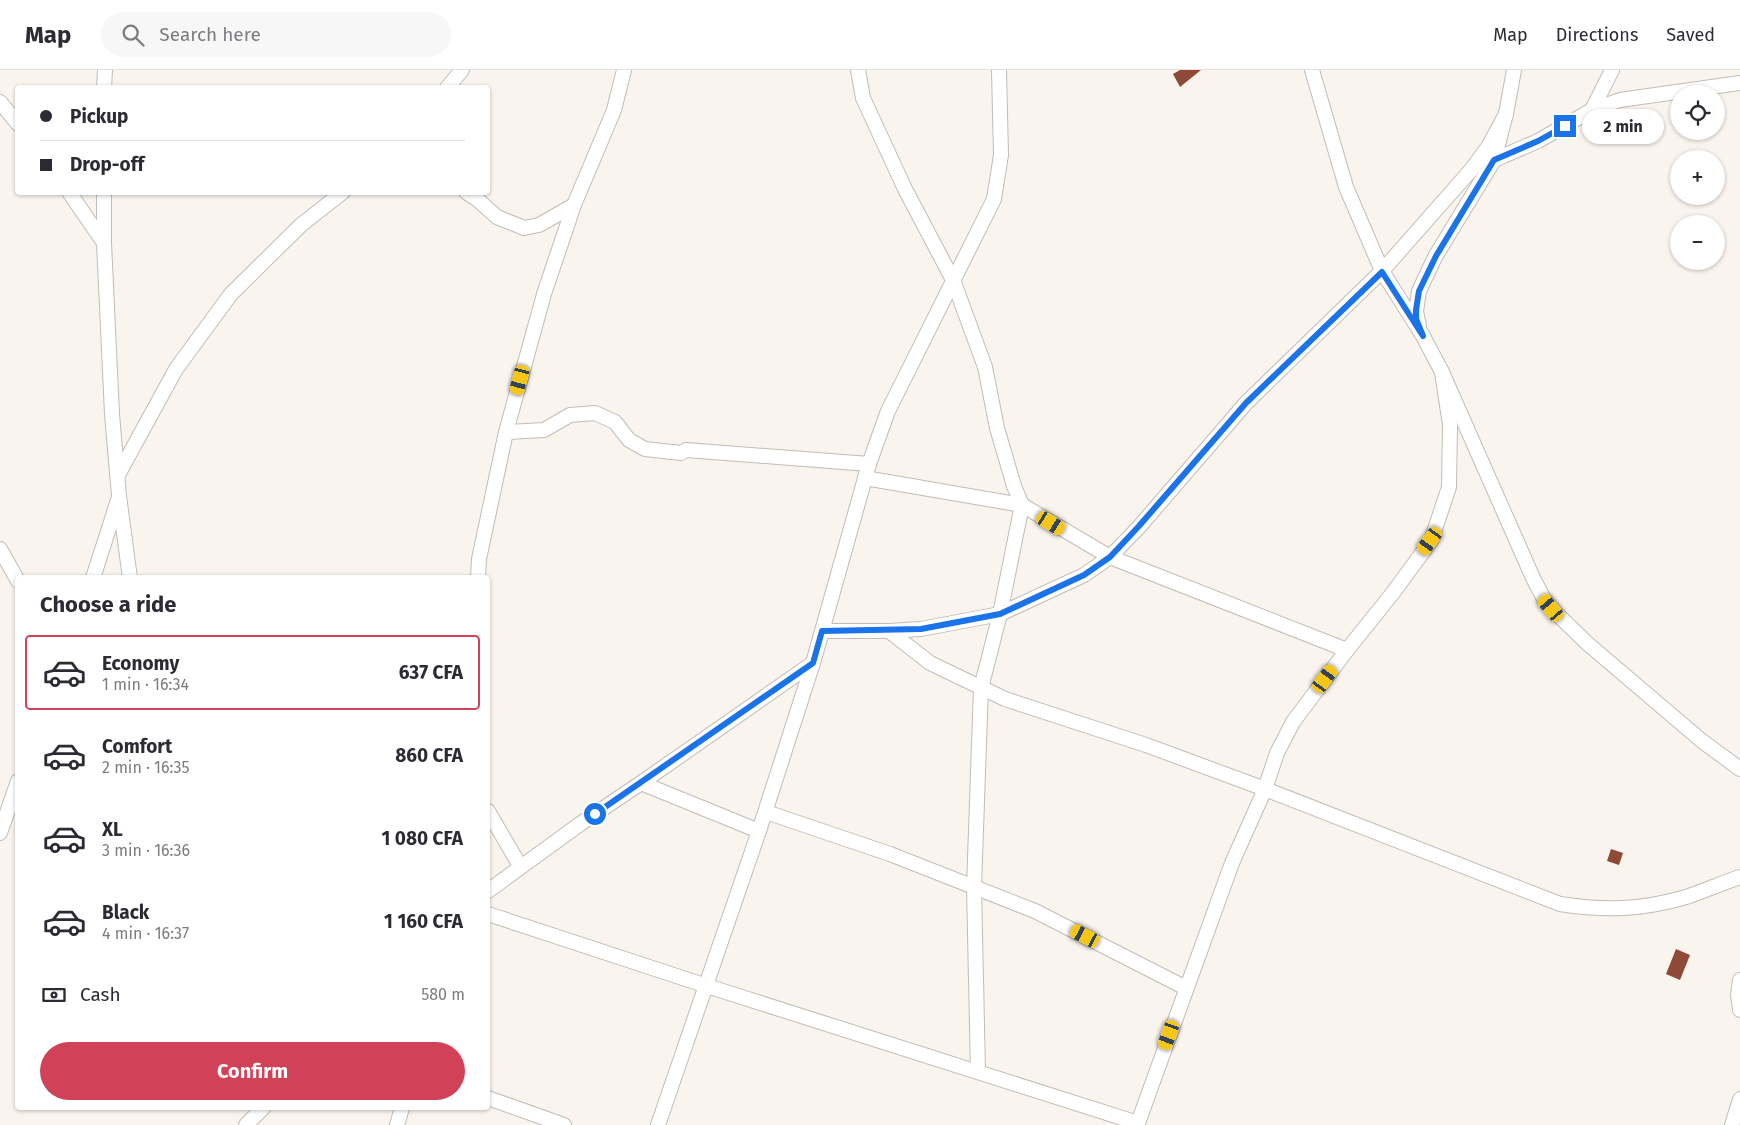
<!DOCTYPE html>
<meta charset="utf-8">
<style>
:root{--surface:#fff;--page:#f7f7f7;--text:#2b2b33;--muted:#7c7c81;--line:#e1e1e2;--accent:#d14157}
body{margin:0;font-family:"Fira Sans",sans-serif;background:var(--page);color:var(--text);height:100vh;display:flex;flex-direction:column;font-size:19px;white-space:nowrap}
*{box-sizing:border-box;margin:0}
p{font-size:16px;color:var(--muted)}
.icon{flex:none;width:28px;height:28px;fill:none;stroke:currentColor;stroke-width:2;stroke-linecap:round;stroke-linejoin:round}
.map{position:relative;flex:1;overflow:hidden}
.sheet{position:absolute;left:15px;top:505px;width:475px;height:535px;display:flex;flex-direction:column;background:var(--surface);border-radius:5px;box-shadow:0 1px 4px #0004}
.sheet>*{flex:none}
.guide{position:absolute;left:15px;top:15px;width:475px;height:110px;border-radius:5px;box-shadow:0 1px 4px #0004;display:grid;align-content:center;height:110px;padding:0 25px;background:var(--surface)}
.controls{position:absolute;left:1670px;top:15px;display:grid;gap:10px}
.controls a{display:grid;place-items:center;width:55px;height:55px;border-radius:50%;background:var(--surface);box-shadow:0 1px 4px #0004;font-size:25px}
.end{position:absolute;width:22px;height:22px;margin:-11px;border:6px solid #1a73e8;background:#fff;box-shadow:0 0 0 2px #fff}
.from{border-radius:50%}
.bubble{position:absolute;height:35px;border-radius:18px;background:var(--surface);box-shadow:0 1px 4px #0004;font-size:16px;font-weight:700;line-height:35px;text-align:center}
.car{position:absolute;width:15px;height:30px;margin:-15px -8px;border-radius:6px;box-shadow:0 0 4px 1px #0007;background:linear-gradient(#f5c518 24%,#345 0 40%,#f5c518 0 76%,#345 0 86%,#f5c518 0)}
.guide b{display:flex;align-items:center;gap:18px;height:48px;font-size:19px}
.guide b+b{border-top:1px solid var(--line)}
.guide i{width:12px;height:12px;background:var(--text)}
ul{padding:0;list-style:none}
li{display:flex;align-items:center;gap:15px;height:75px;margin:0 10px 8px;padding:0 15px;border:2px solid transparent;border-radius:5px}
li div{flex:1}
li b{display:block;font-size:19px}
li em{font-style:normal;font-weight:700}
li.active{border-color:var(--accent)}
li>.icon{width:45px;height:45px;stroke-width:1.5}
h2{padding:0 25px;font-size:22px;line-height:60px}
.pay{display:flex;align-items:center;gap:12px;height:55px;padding:0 25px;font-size:19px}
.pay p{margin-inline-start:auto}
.action{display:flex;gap:10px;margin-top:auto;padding:10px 25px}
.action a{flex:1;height:58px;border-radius:30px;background:var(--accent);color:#fff;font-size:20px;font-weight:700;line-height:58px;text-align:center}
header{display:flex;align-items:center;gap:30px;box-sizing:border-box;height:70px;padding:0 25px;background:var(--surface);border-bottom:1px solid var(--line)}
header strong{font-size:24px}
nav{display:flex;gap:28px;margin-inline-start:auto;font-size:18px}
.search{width:350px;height:45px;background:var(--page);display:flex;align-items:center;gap:12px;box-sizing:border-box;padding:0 18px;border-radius:28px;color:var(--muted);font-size:19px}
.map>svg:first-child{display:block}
</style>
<header>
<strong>Map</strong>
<div class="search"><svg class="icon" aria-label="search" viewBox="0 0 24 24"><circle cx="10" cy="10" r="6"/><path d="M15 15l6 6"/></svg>Search here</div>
<nav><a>Map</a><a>Directions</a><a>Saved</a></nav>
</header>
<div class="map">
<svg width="1740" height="1055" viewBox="0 0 1740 1055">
<rect width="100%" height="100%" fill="#faf4ef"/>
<g fill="#8e4937">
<path d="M 1180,0 L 1201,0 L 1180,17 L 1173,4 Z"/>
<path d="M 1611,779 L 1623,783 L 1619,795 L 1607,791 Z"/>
<path d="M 1676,879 L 1690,885 L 1680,910 L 1666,904 Z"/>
</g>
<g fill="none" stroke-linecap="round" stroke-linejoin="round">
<defs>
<g id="minor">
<path d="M 858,0 L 863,28 L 905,119 L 953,210 L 985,297 L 997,358 L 1014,416 L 1022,435 L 1000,544 L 981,618 L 974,817 L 978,1002"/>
<path d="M 1312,0 L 1346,117 L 1382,201 L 1423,266 L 1442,302 L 1533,508 L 1544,529 L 1559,546 L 1588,574 L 1702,671 L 1740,699"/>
<path d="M 104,18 L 105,0"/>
<path d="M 447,18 L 462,0"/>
<path d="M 0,32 L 18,54"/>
<path d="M 1592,40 L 1612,0"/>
<path d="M 1494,90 L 1538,71 L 1592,40 L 1620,30 L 1740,13"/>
<path d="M 69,122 L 104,173"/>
<path d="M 104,122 L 104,173 L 112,344 L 119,426 L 130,508"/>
<path d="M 466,122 L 478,130 L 497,147 L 524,158 L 539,155 L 574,135"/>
<path d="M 1419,256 L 1416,241 L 1419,221 L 1435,187 L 1494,90 L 1506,44 L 1514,0"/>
<path d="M 506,362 L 544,360 L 570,345 L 595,343 L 615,352 L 629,370 L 645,379 L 681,383 L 686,380 L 869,394"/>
<path d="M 118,405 L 176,299 L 231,224 L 301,155 L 343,122"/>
<path d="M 865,408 L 1022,435 L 1110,487 L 1347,580"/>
<path d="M 0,479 L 18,511"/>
<path d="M 93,508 L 118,430"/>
<path d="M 478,508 L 479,489 L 506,362 L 544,224 L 574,135 L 614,40 L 624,0"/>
<path d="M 822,561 L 889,561 L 921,559 L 1000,544 L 1084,505 L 1110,487 L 1139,457 L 1246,333 L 1382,201 L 1471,100 L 1488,77 L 1506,44"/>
<path d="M 889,561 L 930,593 L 1005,629 L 1146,675 L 1265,719 L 1560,834 C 1605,841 1642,840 1686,827 C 1704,821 1722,813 1740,807"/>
<path d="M 641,713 L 759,761"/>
<path d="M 488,741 L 520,796"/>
<path d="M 766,742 L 890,784 L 1035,841 L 1186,918"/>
<path d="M 0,763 L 18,711"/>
<path d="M 488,821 L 580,754 L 641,713 L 813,593"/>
<path d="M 488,844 L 707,916 L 1138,1053 L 1232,793 L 1265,719 L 1277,683 L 1293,652 L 1347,580 L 1392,524 L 1431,471 L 1449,417 L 1450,355 L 1442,302"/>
<path d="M 1740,910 L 1738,925 L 1740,940"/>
<path d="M 488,1028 L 564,1055"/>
<path d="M 246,1055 L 263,1038"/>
<path d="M 397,1055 L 402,1038"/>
<path d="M 658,1055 L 759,761 L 813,593 L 869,394 L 888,341 L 994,129 L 1001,85 L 999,0"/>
<path d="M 1732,1055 L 1740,1029"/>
</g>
</defs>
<use href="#minor" stroke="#c2bcb7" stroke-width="16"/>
<use href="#minor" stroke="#fff" stroke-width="14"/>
</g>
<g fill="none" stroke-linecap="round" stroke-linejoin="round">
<path stroke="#1a73e8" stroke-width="6" d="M 595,744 L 813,593 L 822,561 L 921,559 L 1000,544 L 1084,505 L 1110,487 L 1139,456 L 1246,333 L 1382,202 L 1423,266 L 1416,249 L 1416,240 L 1419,221 L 1436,186 L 1494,90 L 1538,71 L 1565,56"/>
</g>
</svg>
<div class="controls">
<a><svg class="icon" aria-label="locate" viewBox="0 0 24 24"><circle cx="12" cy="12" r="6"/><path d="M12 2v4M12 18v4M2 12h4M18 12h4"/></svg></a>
<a>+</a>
<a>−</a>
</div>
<i class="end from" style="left:595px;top:744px"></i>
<i class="end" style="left:1565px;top:56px"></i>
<div class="bubble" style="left:1582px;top:39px;width:82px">2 min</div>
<i class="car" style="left:520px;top:310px;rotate:195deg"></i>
<i class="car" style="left:1051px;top:453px;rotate:121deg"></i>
<i class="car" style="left:1430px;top:471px;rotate:216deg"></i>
<i class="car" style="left:1551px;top:538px;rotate:320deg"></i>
<i class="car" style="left:1325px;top:609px;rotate:36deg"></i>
<i class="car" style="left:1085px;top:866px;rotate:297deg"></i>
<i class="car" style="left:1169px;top:965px;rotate:200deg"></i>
<div class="guide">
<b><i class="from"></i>Pickup</b>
<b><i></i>Drop-off</b>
</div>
<section class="sheet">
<h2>Choose a ride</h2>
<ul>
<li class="active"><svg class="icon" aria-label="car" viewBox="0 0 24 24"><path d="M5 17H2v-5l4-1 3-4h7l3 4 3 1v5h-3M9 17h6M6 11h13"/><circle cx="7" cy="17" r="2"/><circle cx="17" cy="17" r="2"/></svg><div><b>Economy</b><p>1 min · 16:34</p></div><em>637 CFA</em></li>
<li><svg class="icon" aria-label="car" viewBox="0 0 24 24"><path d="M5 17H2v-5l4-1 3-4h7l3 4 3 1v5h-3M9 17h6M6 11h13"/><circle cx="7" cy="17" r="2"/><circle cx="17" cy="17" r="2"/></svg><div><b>Comfort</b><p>2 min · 16:35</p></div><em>860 CFA</em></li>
<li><svg class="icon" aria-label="car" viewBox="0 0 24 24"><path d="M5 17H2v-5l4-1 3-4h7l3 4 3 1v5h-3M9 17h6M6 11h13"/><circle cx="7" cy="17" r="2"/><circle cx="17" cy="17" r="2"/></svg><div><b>XL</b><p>3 min · 16:36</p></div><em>1 080 CFA</em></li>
<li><svg class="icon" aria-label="car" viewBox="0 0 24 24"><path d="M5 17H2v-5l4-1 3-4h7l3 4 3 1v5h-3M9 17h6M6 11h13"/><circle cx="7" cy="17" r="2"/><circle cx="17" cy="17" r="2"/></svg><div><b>Black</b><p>4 min · 16:37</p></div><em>1 160 CFA</em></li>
</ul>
<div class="pay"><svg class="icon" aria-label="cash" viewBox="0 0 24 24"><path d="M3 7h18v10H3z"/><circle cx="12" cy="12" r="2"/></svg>Cash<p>580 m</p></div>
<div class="action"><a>Confirm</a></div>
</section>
</div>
